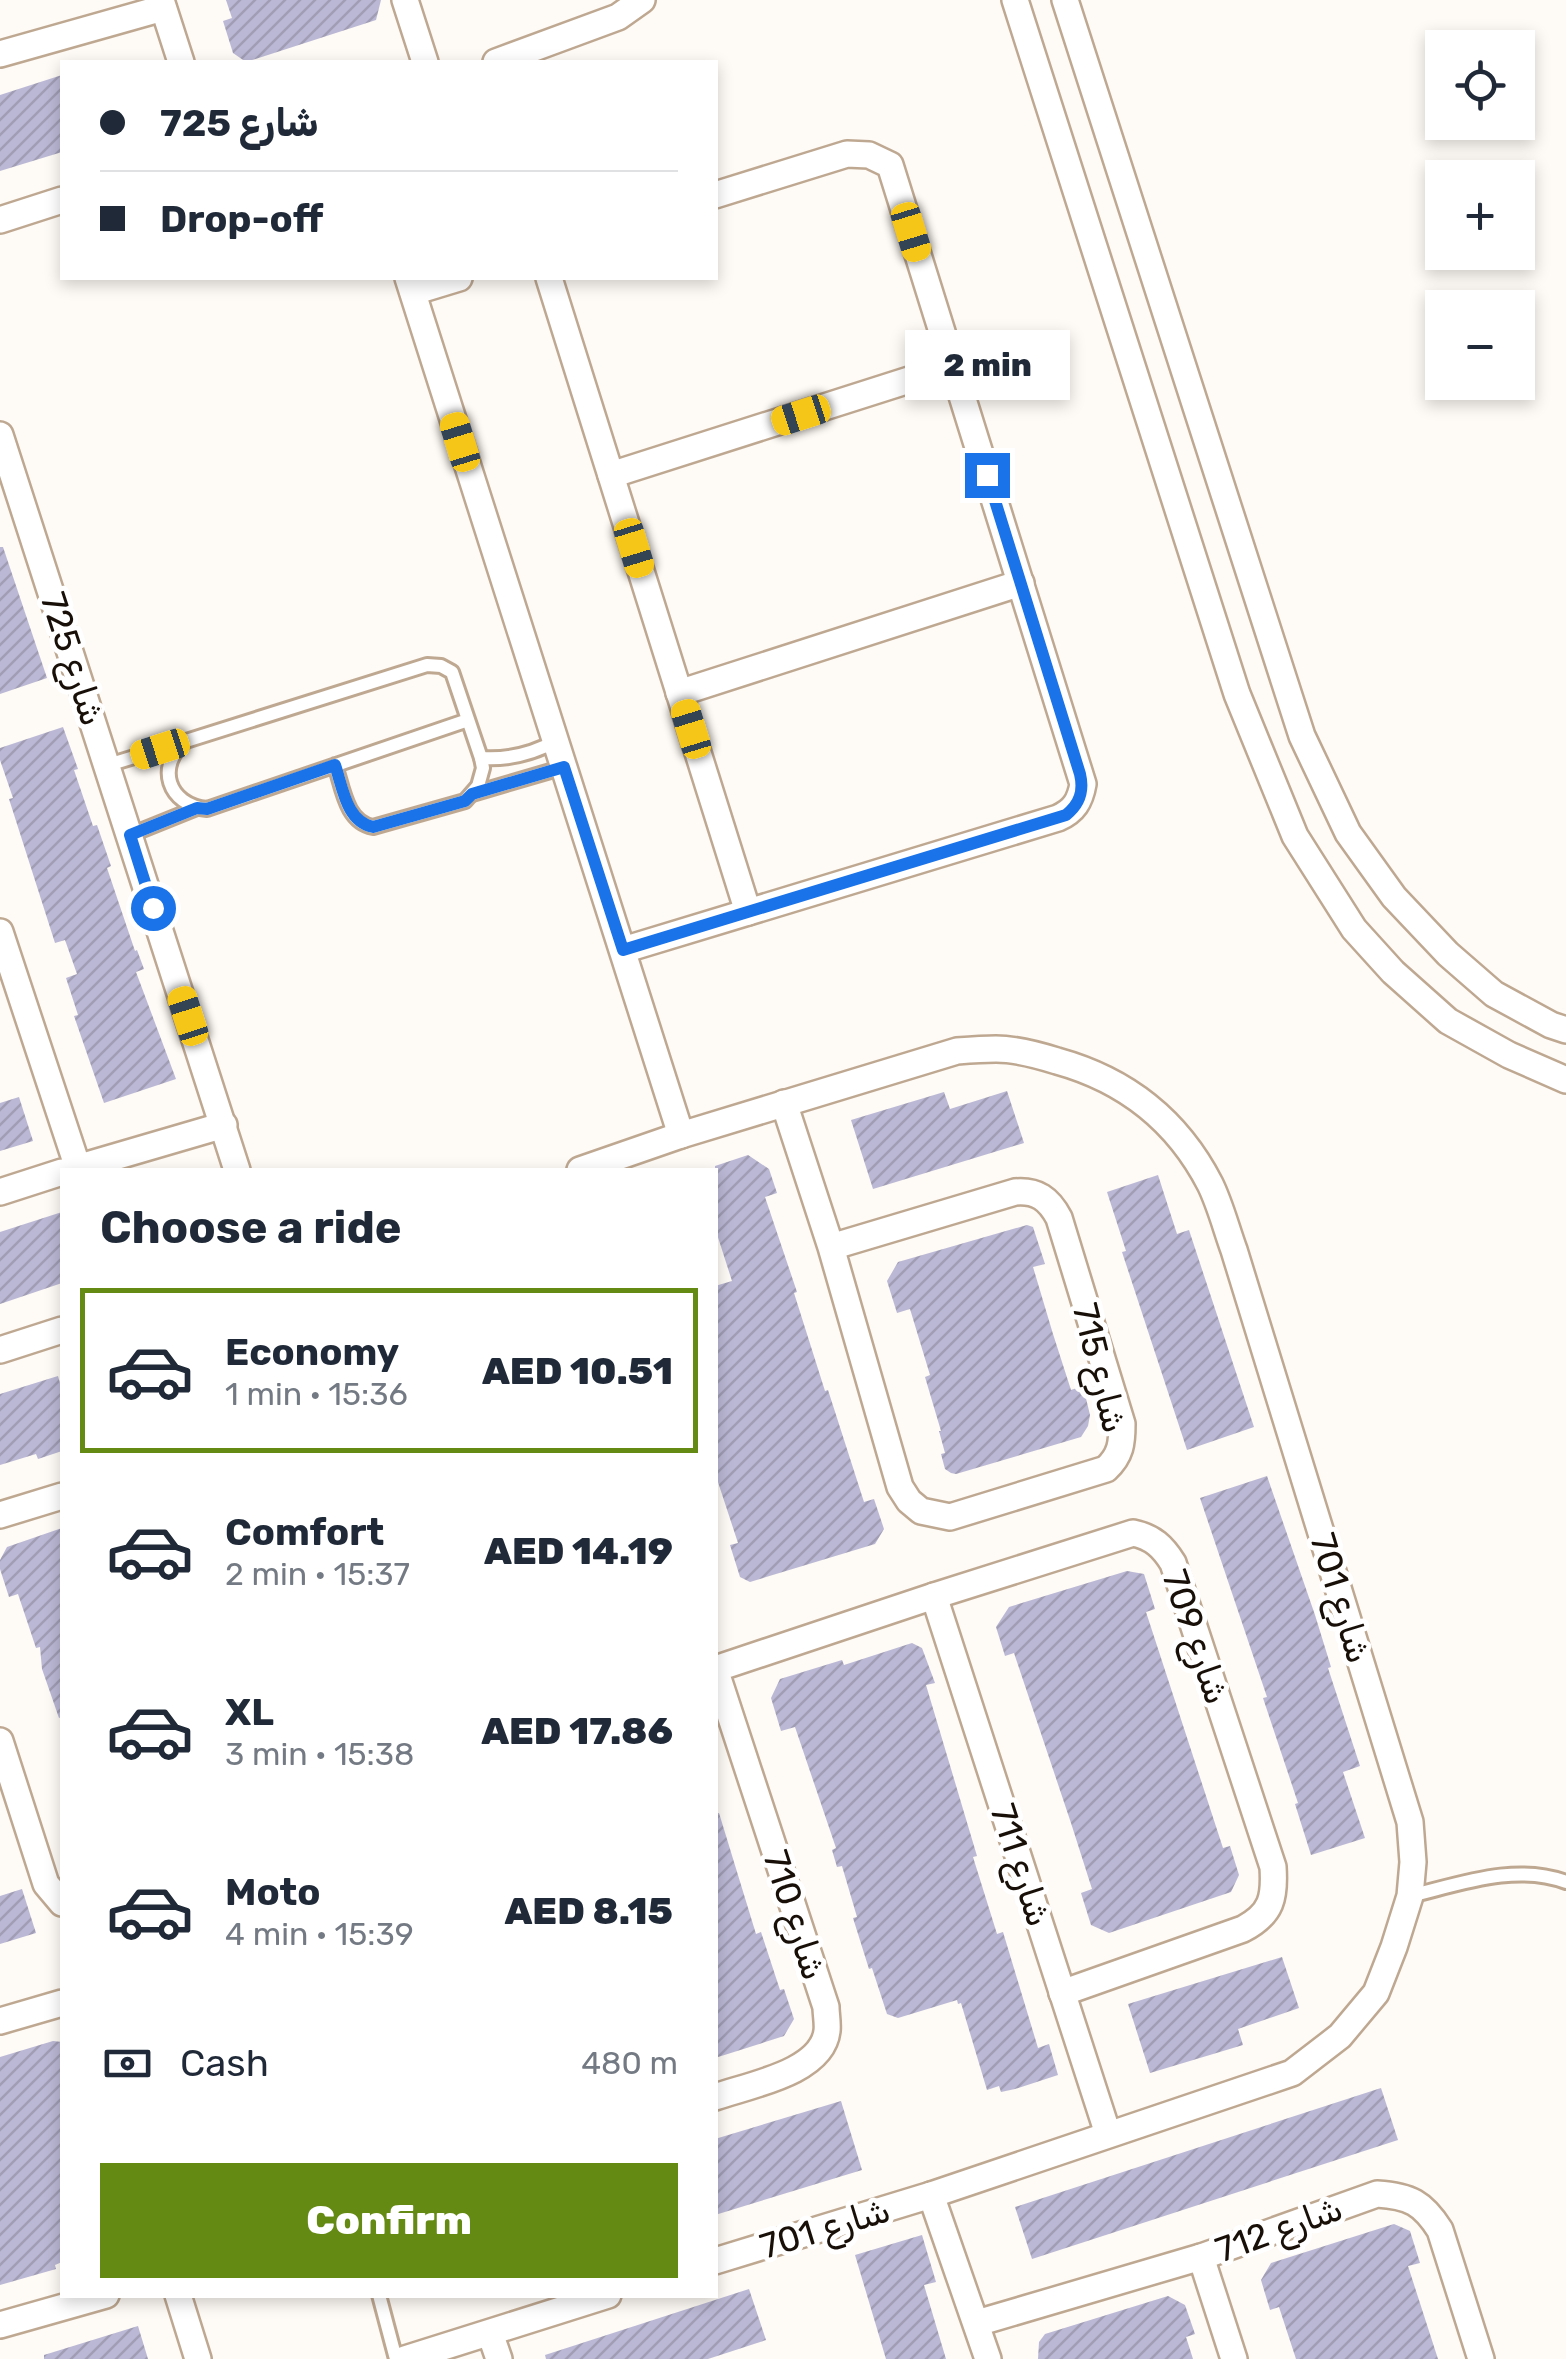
<!DOCTYPE html>
<meta charset="utf-8">
<style>
:root{--surface:#fff;--page:#f2f2f3;--text:#1f2937;--muted:#747a83;--line:#e0e1e3;--accent:#648a14}
body{margin:0;font-family:Rubik,"Noto Naskh Arabic",sans-serif;background:var(--page);color:var(--text);height:100vh;display:flex;flex-direction:column;font-size:38px;white-space:nowrap}
*{box-sizing:border-box;margin:0}
p{font-size:32px;color:var(--muted)}
.icon{flex:none;width:55px;height:55px;fill:none;stroke:currentColor;stroke-width:2;stroke-linecap:round;stroke-linejoin:round}
.map{position:relative;flex:1;overflow:hidden}
.sheet{position:absolute;left:60px;top:1168px;width:658px;height:1130px;display:flex;flex-direction:column;background:var(--surface);border-radius:0px;box-shadow:0 5px 15px #0003}
.sheet>*{flex:none}
.hud{position:absolute;left:60px;top:60px;width:658px;height:220px;border-radius:0px;box-shadow:0 5px 15px #0003;display:grid;align-content:center;height:220px;padding:0 40px;background:var(--surface)}
.fabs{position:absolute;left:1425px;top:30px;display:grid;gap:20px}
.fabs a{display:grid;place-items:center;width:110px;height:110px;border-radius:0px;background:var(--surface);box-shadow:0 5px 15px #0003;font-size:50px}
.end{position:absolute;width:45px;height:45px;margin:-22px;border:12px solid #1a73e8;background:#fff;box-shadow:0 0 0 5px #fff}
.from{border-radius:50%}
.bubble{position:absolute;height:70px;border-radius:0px;background:var(--surface);box-shadow:0 5px 15px #0003;font-size:32px;font-weight:800;line-height:70px;text-align:center}
.car{position:absolute;width:30px;height:60px;margin:-30px -15px;border-radius:12px;box-shadow:0 0 8px 2px #0007;background:linear-gradient(#f5c518 24%,#345 0 40%,#f5c518 0 76%,#345 0 86%,#f5c518 0)}
.hud b{display:flex;align-items:center;gap:35px;height:95px;font-size:38px}
.hud b+b{border-top:2px solid var(--line)}
.hud i{width:25px;height:25px;background:var(--text)}
ul{padding:0;list-style:none}
li{display:flex;align-items:center;gap:30px;height:165px;margin:0 20px 15px;padding:0 20px;border:5px solid transparent;border-radius:0px}
li div{flex:1}
li b{display:block;font-size:38px}
li em{font-style:normal;font-weight:800}
li.current{border-color:var(--accent)}
li>.icon{width:90px;height:90px;stroke-width:1.5}
h2{padding:0 40px;font-size:45px;line-height:120px}
.pay{display:flex;align-items:center;gap:25px;height:110px;padding:0 40px;font-size:38px}
.pay p{margin-inline-start:auto}
.button{display:flex;gap:20px;margin-top:auto;padding:20px 40px}
.button a{flex:1;height:115px;border-radius:0px;background:var(--accent);color:#fff;font-size:40px;font-weight:800;line-height:115px;text-align:center}
.map>svg:first-child{display:block}
</style>
<div class="map">
<svg width="1566" height="2359" viewBox="0 0 1566 2359">
<defs>
<pattern id="building-hatch" width="6" height="6" patternUnits="userSpaceOnUse" patternTransform="scale(2.5)"><rect width="6" height="6" fill="#bbb8d5"/><path d="M-1 1l2-2M0 6l6-6M5 7l2-2" fill="none" stroke="#a09db5"/></pattern>
</defs>
<rect width="100%" height="100%" fill="#fefaf5"/>
<g fill="url(#building-hatch)">
<path d="M 226,0 L 381,0 L 376,20 L 246,62 L 233,53 L 223,21 L 232,18 Z"/>
<path d="M 62,75 L 62,152 L 0,171 L 0,95 Z"/>
<path d="M 0,547 L 3,547 L 47,678 L 0,694 Z"/>
<path d="M 63,727 L 78,769 L 74,770 L 93,826 L 97,825 L 111,866 L 107,868 L 135,951 L 137,950 L 144,969 L 136,972 L 176,1079 L 104,1103 L 74,1016 L 78,1015 L 66,978 L 77,974 L 65,940 L 55,943 L 9,799 L 13,798 L 0,760 L 0,748 Z"/>
<path d="M 1007,1091 L 1024,1143 L 873,1189 L 851,1120 L 944,1092 L 950,1109 Z"/>
<path d="M 19,1097 L 33,1141 L 0,1151 L 0,1103 Z"/>
<path d="M 748,1155 L 769,1169 L 777,1193 L 765,1197 L 797,1292 L 794,1293 L 825,1391 L 828,1390 L 864,1502 L 874,1499 L 884,1529 L 875,1544 L 750,1582 L 740,1577 L 730,1545 L 738,1543 L 715,1473 L 715,1286 L 732,1281 L 715,1228 L 715,1166 Z"/>
<path d="M 1158,1175 L 1177,1234 L 1189,1230 L 1254,1427 L 1187,1450 L 1122,1252 L 1126,1251 L 1107,1192 Z"/>
<path d="M 62,1212 L 62,1283 L 0,1304 L 0,1232 Z"/>
<path d="M 1027,1225 L 1033,1227 L 1045,1264 L 1033,1267 L 1053,1334 L 1071,1390 L 1083,1386 L 1090,1415 L 1088,1426 L 1081,1437 L 956,1474 L 951,1473 L 945,1469 L 941,1454 L 945,1453 L 939,1431 L 941,1431 L 925,1377 L 930,1375 L 910,1309 L 897,1313 L 887,1281 L 898,1262 Z"/>
<path d="M 58,1376 L 62,1390 L 62,1451 L 38,1459 L 36,1454 L 0,1465 L 0,1394 Z"/>
<path d="M 1267,1476 L 1315,1615 L 1331,1667 L 1328,1668 L 1360,1766 L 1343,1772 L 1365,1838 L 1311,1855 L 1295,1804 L 1298,1803 L 1263,1698 L 1267,1697 L 1200,1498 Z"/>
<path d="M 62,1528 L 62,1717 L 59,1718 L 42,1669 L 40,1647 L 36,1648 L 18,1594 L 9,1597 L 0,1569 L 0,1560 L 7,1547 Z"/>
<path d="M 1127,1571 L 1144,1574 L 1155,1609 L 1146,1612 L 1223,1848 L 1230,1846 L 1239,1875 L 1231,1892 L 1109,1933 L 1091,1925 L 1081,1893 L 1092,1889 L 1071,1823 L 1014,1653 L 1005,1656 L 996,1627 L 1009,1607 Z"/>
<path d="M 912,1643 L 922,1648 L 935,1683 L 926,1685 L 977,1856 L 973,1857 L 997,1934 L 1003,1932 L 1038,2048 L 1049,2044 L 1058,2075 L 1015,2089 L 1001,2092 L 999,2086 L 987,2090 L 961,2003 L 958,2004 L 957,2000 L 898,2018 L 887,2014 L 872,1968 L 869,1969 L 853,1918 L 857,1917 L 842,1866 L 837,1867 L 832,1850 L 836,1848 L 795,1727 L 781,1731 L 771,1698 L 780,1679 L 842,1660 L 844,1665 Z"/>
<path d="M 715,1813 L 719,1813 L 756,1934 L 761,1932 L 780,1990 L 784,1989 L 794,2019 L 784,2036 L 715,2058 Z"/>
<path d="M 22,1889 L 36,1933 L 0,1944 L 0,1896 Z"/>
<path d="M 1282,1957 L 1299,2008 L 1238,2029 L 1243,2045 L 1150,2073 L 1128,2004 Z"/>
<path d="M 53,2041 L 62,2042 L 62,2262 L 55,2265 L 56,2269 L 0,2285 L 0,2057 Z"/>
<path d="M 1381,2088 L 1398,2140 L 1032,2259 L 1015,2207 Z"/>
<path d="M 841,2101 L 862,2170 L 715,2215 L 715,2139 Z"/>
<path d="M 1394,2224 L 1410,2231 L 1420,2263 L 1408,2266 L 1438,2359 L 1296,2359 L 1279,2307 L 1270,2310 L 1261,2280 L 1271,2263 Z"/>
<path d="M 922,2235 L 936,2282 L 924,2285 L 946,2359 L 886,2359 L 855,2255 Z"/>
<path d="M 749,2289 L 766,2340 L 708,2359 L 546,2359 L 545,2355 Z"/>
<path d="M 1168,2296 L 1185,2305 L 1195,2334 L 1186,2337 L 1193,2359 L 1038,2359 L 1039,2342 L 1045,2334 Z"/>
<path d="M 138,2326 L 148,2359 L 44,2359 L 44,2355 Z"/>
</g>
<g fill="none" stroke-linecap="round" stroke-linejoin="round">
<defs>
<g id="lane">
<path d="M 481,758 C 509,760 532,754 556,741"/>
<path d="M 108,765 L 183,742"/>
<path d="M 335,765 C 343,789 346,822 373,827 L 465,801 L 478,786 L 483,768 L 481,758 L 452,672 L 441,666 L 427,665 L 186,741 C 155,766 168,805 207,809 L 468,720"/>
<path d="M 472,794 L 564,767"/>
<path d="M 130,835 L 197,808"/>
<path d="M 1410,1896 C 1460,1884 1516,1863 1566,1882"/>
<path d="M 379,2295 L 396,2359"/>
</g>
<g id="street">
<path d="M 161,0 L 181,62"/>
<path d="M 405,0 L 425,62"/>
<path d="M 1015,0 L 1237,694 L 1295,836 L 1354,929 L 1393,972 L 1448,1021 L 1509,1055 L 1566,1080"/>
<path d="M 1065,0 L 1302,736 L 1348,833 L 1394,897 L 1448,954 L 1494,994 L 1551,1025 L 1566,1030"/>
<path d="M 0,54 L 163,8"/>
<path d="M 496,62 L 618,17 L 642,0"/>
<path d="M 0,220 L 62,200"/>
<path d="M 408,278 L 681,1135"/>
<path d="M 549,278 L 748,912"/>
<path d="M 413,292 L 459,278"/>
<path d="M 0,435 L 237,1170"/>
<path d="M 611,475 L 953,366"/>
<path d="M 679,693 L 1021,583"/>
<path d="M 0,932 L 78,1168"/>
<path d="M 623,950 L 1058,818 C 1074,811 1080,801 1083,784 L 890,165 L 869,155 L 847,154 L 715,195"/>
<path d="M 784,1103 L 831,1247 L 900,1487 L 909,1501 L 921,1511 L 950,1517 L 1106,1469 C 1121,1455 1122,1443 1122,1424 L 1059,1218 C 1049,1199 1037,1190 1015,1192 L 831,1247"/>
<path d="M 70,1170 L 224,1125"/>
<path d="M 580,1170 L 681,1135 L 957,1051 C 970,1050 983,1049 996,1049 C 1017,1049 1038,1055 1057,1061 C 1126,1080 1177,1120 1210,1184 C 1220,1204 1226,1228 1234,1250 L 1410,1822 L 1413,1862 L 1410,1896 L 1394,1947 L 1376,1993 L 1340,2036 L 1292,2073 L 931,2195 L 715,2261"/>
<path d="M 0,1192 L 62,1172"/>
<path d="M 0,1350 L 62,1330"/>
<path d="M 0,1515 L 62,1496"/>
<path d="M 934,1596 L 1108,2134"/>
<path d="M 0,1741 L 46,1884 L 62,1903"/>
<path d="M 0,2021 L 62,2003"/>
<path d="M 715,2097 C 749,2085 822,2073 827,2031 C 828,2024 826,2014 826,2007 L 715,1669 L 934,1596 L 1133,1533 C 1153,1537 1163,1547 1173,1563 L 1273,1867 C 1275,1897 1272,1914 1243,1929 L 1062,1993"/>
<path d="M 931,2195 L 988,2359"/>
<path d="M 1201,2257 L 1234,2359"/>
<path d="M 178,2295 L 198,2359"/>
<path d="M 977,2323 L 1201,2257 L 1377,2194 C 1410,2196 1423,2203 1440,2230 L 1481,2359"/>
<path d="M 0,2325 L 106,2295"/>
<path d="M 490,2333 L 499,2359"/>
<path d="M 405,2359 L 608,2295"/>
</g>
</defs>
<use href="#lane" stroke="#bfa891" stroke-width="18"/>
<use href="#street" stroke="#bfa891" stroke-width="30"/>
<use href="#lane" stroke="#fff" stroke-width="12"/>
<use href="#street" stroke="#fff" stroke-width="25"/>
</g>
<g fill="none" stroke-linecap="round" stroke-linejoin="round">
<path stroke="#1a73e8" stroke-width="12" d="M 153,908 L 130,835 L 197,808 L 207,809 L 335,765 C 343,788 346,821 373,827 L 465,801 L 472,794 L 564,767 L 623,950 L 1066,815 C 1080,804 1084,791 1080,774 L 987,475"/>
</g>
<g text-anchor="middle" stroke-width="10" stroke-linejoin="round" paint-order="stroke">
<g font-size="35" fill="#181008" stroke="#fff">
<text transform="translate(73 659) rotate(72)" y="12">شارع 725</text>
<text transform="translate(1100 1368) rotate(76)" y="12">شارع 715</text>
<text transform="translate(1341 1598) rotate(73)" y="12">شارع 701</text>
<text transform="translate(1196 1637) rotate(71)" y="12">شارع 709</text>
<text transform="translate(1021 1865) rotate(72)" y="12">شارع 711</text>
<text transform="translate(795 1915) rotate(72)" y="12">شارع 710</text>
<text transform="translate(825 2228) rotate(-17)" y="12">شارع 701</text>
<text transform="translate(1279 2229) rotate(-20)" y="12">شارع 712</text>
</g>
</g>
</svg>
<div class="fabs">
<a><svg class="icon" aria-label="locate" viewBox="0 0 24 24"><circle cx="12" cy="12" r="6"/><path d="M12 2v4M12 18v4M2 12h4M18 12h4"/></svg></a>
<a>+</a>
<a>−</a>
</div>
<i class="end from" style="left:153px;top:908px"></i>
<i class="end" style="left:987px;top:475px"></i>
<div class="bubble" style="left:905px;top:330px;width:165px">2 min</div>
<i class="car" style="left:911px;top:232px;rotate:163deg"></i>
<i class="car" style="left:801px;top:415px;rotate:252deg"></i>
<i class="car" style="left:460px;top:442px;rotate:343deg"></i>
<i class="car" style="left:634px;top:548px;rotate:163deg"></i>
<i class="car" style="left:691px;top:729px;rotate:343deg"></i>
<i class="car" style="left:160px;top:749px;rotate:252deg"></i>
<i class="car" style="left:188px;top:1016px;rotate:342deg"></i>
<div class="hud">
<b><i class="from"></i>شارع 725</b>
<b><i></i>Drop-off</b>
</div>
<section class="sheet">
<h2>Choose a ride</h2>
<ul>
<li class="current"><svg class="icon" aria-label="car" viewBox="0 0 24 24"><path d="M5 17H2v-5l4-1 3-4h7l3 4 3 1v5h-3M9 17h6M6 11h13"/><circle cx="7" cy="17" r="2"/><circle cx="17" cy="17" r="2"/></svg><div><b>Economy</b><p>1 min · 15:36</p></div><em>AED 10.51</em></li>
<li><svg class="icon" aria-label="car" viewBox="0 0 24 24"><path d="M5 17H2v-5l4-1 3-4h7l3 4 3 1v5h-3M9 17h6M6 11h13"/><circle cx="7" cy="17" r="2"/><circle cx="17" cy="17" r="2"/></svg><div><b>Comfort</b><p>2 min · 15:37</p></div><em>AED 14.19</em></li>
<li><svg class="icon" aria-label="car" viewBox="0 0 24 24"><path d="M5 17H2v-5l4-1 3-4h7l3 4 3 1v5h-3M9 17h6M6 11h13"/><circle cx="7" cy="17" r="2"/><circle cx="17" cy="17" r="2"/></svg><div><b>XL</b><p>3 min · 15:38</p></div><em>AED 17.86</em></li>
<li><svg class="icon" aria-label="car" viewBox="0 0 24 24"><path d="M5 17H2v-5l4-1 3-4h7l3 4 3 1v5h-3M9 17h6M6 11h13"/><circle cx="7" cy="17" r="2"/><circle cx="17" cy="17" r="2"/></svg><div><b>Moto</b><p>4 min · 15:39</p></div><em>AED 8.15</em></li>
</ul>
<div class="pay"><svg class="icon" aria-label="cash" viewBox="0 0 24 24"><path d="M3 7h18v10H3z"/><circle cx="12" cy="12" r="2"/></svg>Cash<p>480 m</p></div>
<div class="button"><a>Confirm</a></div>
</section>
</div>
